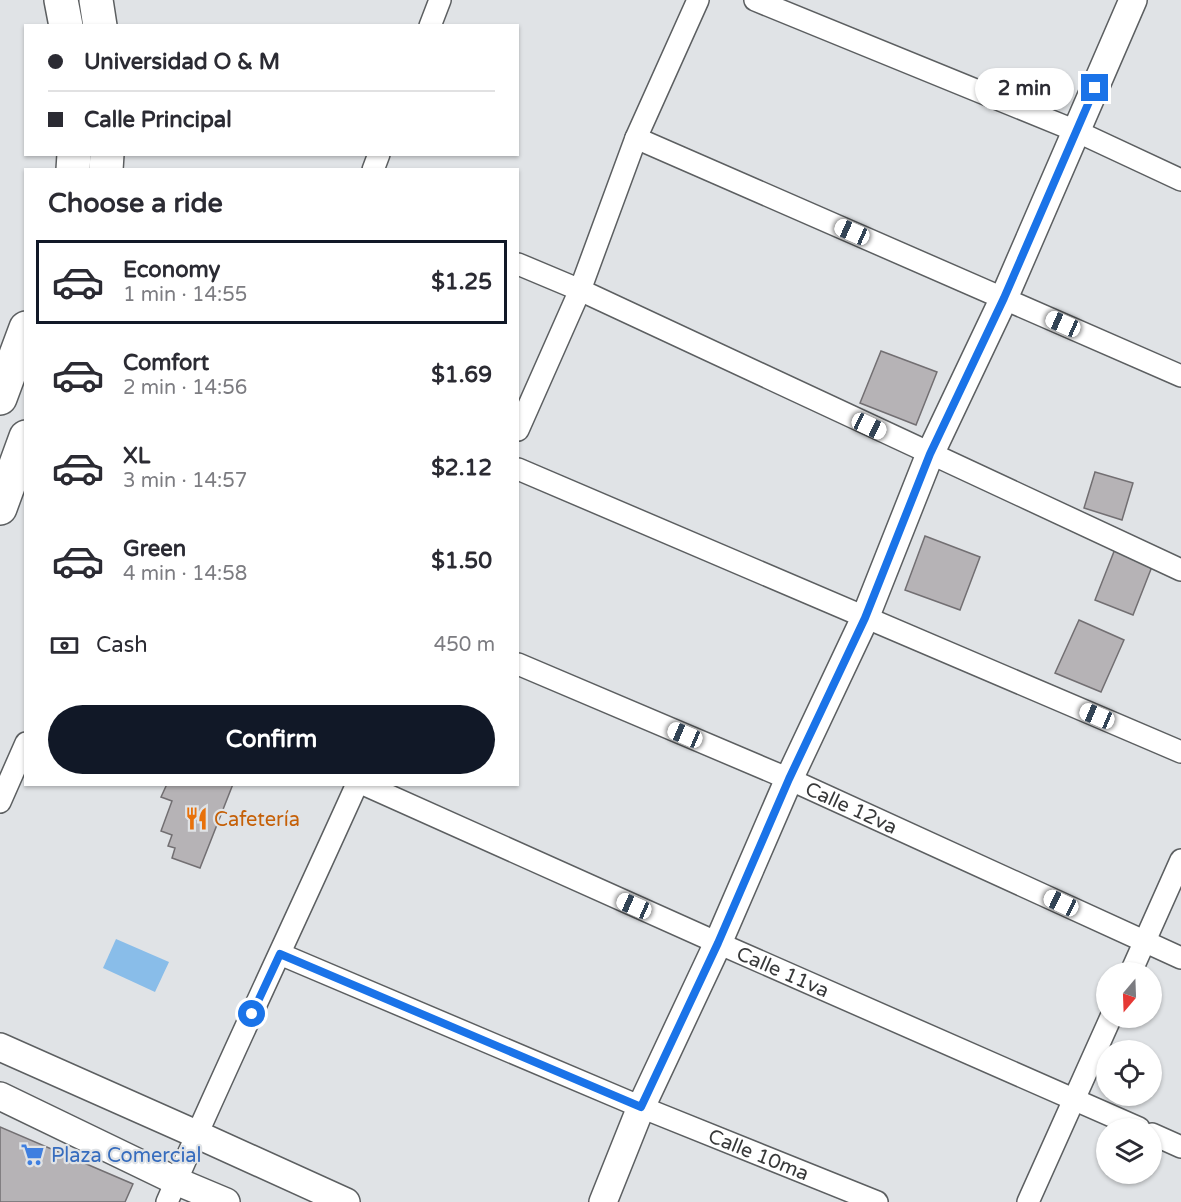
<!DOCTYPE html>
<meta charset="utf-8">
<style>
:root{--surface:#fff;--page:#f7f7f7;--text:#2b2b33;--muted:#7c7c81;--line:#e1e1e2;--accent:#111827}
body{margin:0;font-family:"Varela Round",sans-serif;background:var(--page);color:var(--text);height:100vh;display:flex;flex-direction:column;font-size:22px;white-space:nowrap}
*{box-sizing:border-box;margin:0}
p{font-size:20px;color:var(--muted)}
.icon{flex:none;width:33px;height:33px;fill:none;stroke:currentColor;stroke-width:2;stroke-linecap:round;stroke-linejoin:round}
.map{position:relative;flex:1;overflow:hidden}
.panel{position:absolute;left:24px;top:168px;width:495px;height:618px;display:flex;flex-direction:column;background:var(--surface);border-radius:0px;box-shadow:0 2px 4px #0004}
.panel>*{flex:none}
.banner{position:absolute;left:24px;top:24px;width:495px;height:132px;border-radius:0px;box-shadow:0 2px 4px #0004;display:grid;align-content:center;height:132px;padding:0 24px;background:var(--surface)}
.needle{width:39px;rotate:199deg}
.fabs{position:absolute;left:1096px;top:962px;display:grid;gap:12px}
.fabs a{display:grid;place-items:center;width:66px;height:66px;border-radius:50%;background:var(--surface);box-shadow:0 2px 4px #0004;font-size:30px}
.end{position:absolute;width:27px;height:27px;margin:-14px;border:8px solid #1a73e8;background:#fff;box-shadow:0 0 0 3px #fff}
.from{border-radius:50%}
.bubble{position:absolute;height:42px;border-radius:21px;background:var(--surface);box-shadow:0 2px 4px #0004;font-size:20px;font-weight:700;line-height:42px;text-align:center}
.car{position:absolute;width:18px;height:36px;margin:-18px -9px;border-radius:8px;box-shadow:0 0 4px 2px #0007;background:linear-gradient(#fff 24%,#345 0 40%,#fff 0 76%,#345 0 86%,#fff 0)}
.banner b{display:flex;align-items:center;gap:21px;height:57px;font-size:22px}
.banner b+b{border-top:2px solid var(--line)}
.banner i{width:15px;height:15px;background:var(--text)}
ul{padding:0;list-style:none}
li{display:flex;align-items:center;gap:18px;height:84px;margin:0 12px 9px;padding:0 12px;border:3px solid transparent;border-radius:0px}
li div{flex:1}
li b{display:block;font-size:22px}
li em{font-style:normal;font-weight:700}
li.active{border-color:var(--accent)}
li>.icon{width:54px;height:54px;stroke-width:1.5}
h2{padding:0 24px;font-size:27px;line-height:72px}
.pay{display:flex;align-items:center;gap:15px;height:66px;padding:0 24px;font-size:22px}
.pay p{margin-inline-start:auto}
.action{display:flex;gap:12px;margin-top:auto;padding:12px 24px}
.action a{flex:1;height:69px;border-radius:36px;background:var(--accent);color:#fff;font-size:24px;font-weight:700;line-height:69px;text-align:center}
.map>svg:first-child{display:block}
</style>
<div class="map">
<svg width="1181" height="1202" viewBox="0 0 1181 1202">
<rect width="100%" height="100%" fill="#e0e3e6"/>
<path fill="#89bde9" d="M 116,939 L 169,962 L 155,992 L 103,968 Z"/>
<g fill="#b6b3b6" stroke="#726f72" stroke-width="1.5">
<path d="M 881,351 L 937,372 L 916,425 L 860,403 Z"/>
<path d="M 1095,472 L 1133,483 L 1122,520 L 1084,508 Z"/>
<path d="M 925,536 L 980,557 L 960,610 L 905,590 Z"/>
<path d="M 1115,549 L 1153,564 L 1133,615 L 1095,600 Z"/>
<path d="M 1079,620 L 1124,640 L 1101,692 L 1055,673 Z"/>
<path d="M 167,784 L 233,784 L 200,868 L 172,858 L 175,848 L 168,846 L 172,835 L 161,831 L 172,801 L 161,797 Z"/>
<path d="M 0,1127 L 133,1184 L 125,1202 L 0,1202 Z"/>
</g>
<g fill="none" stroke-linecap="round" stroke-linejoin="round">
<defs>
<g id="minor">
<path d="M 755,0 L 1076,131 L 1181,180"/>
<path d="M 430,26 L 440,0"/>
<path d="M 636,138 L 1181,376"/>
<path d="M 373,170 L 379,154"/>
<path d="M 518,264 L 580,290 L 1181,570"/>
<path d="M 518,430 L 580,290 L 636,138 L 698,0"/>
<path d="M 518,469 L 1181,752"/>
<path id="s1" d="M 518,664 L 789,779 L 1181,958"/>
<path id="s2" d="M 363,784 L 718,943 L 1139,1128"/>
<path d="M 0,802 L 26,743"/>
<path id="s3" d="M 280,954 L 641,1107 L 877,1202"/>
<path d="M 1131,972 L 1181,860"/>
<path d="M 1152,1134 L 1181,1147"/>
<path d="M 167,1202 C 228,1062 294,924 357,784"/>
<path d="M 1028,1202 L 1111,1017"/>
</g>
<g id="tertiary">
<path d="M 0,1047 L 196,1134 L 346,1202"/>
<path d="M 0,1096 L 176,1181 L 226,1202"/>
<path d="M 603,1202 L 641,1107 L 718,943 L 789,779 L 865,618 L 930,454 L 1004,298 L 1133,0"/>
</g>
<g id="primary">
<path d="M 61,0 L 66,26"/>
<path d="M 96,0 L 100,26"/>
<path d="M 73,170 L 74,154"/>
<path d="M 106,170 L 107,154"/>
<path d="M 0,398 L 26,328"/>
<path d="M 0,508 L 26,437"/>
</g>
</defs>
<use href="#minor" stroke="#5c5f61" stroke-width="24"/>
<use href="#tertiary" stroke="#5c5f61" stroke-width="30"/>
<use href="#primary" stroke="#5c5f61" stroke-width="36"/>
<use href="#minor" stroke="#fff" stroke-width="21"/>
<use href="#tertiary" stroke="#fff" stroke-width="27"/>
<use href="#primary" stroke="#fff" stroke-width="33"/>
</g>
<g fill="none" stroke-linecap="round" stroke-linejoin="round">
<path stroke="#1a73e8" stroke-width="8" d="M 252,1014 L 280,954 L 641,1107 L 718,943 L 789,779 L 865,618 L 930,454 L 1004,298 L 1095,88"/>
</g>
<defs>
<symbol id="restaurant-bare" viewBox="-9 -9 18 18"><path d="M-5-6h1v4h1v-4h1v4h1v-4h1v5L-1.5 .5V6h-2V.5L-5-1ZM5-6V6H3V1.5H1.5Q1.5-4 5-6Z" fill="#e8710a" stroke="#e0e3e6" stroke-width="2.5" paint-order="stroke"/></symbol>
<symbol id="supermarket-bare" viewBox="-9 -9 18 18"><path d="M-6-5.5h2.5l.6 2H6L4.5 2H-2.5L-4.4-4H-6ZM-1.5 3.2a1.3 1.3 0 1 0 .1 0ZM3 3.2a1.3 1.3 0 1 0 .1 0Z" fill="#3f7fe0" stroke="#e0e3e6" stroke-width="2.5" paint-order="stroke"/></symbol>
</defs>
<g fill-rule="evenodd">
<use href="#restaurant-bare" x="180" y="802" width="33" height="33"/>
<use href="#supermarket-bare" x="16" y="1138" width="33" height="33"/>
</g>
<g text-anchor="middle" stroke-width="4.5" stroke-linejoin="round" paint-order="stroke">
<g font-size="20" fill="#373839" stroke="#e0e3e6">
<text dy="7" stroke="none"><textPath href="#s1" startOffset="363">Calle 12va</textPath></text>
<text dy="7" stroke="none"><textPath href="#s2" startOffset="460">Calle 11va</textPath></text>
<text dy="7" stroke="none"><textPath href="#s3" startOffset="519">Calle 10ma</textPath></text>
</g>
<g font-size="20" fill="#c56008" stroke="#e0e3e6" text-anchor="start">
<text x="214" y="826">Cafetería</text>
</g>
<g font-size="20" fill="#366cbe" stroke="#e0e3e6" text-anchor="start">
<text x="51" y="1162">Plaza Comercial</text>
</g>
</g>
</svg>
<div class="fabs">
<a><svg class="needle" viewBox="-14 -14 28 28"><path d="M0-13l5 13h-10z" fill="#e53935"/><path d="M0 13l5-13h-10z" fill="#7c7c81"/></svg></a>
<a><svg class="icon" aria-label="locate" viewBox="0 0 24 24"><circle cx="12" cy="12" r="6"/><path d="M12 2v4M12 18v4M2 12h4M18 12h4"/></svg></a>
<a><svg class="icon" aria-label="layers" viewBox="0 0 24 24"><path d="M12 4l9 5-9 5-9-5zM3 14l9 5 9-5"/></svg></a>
</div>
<i class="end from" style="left:252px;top:1014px"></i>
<i class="end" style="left:1095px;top:88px"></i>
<div class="bubble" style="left:975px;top:68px;width:99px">2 min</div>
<i class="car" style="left:852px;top:232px;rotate:294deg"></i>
<i class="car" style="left:1063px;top:324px;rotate:294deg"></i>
<i class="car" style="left:869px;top:426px;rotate:115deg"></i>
<i class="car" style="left:1097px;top:716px;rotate:293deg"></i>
<i class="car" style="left:685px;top:735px;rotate:293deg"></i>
<i class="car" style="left:1061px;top:903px;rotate:295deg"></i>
<i class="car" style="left:634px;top:906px;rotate:294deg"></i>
<div class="banner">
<b><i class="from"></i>Universidad O &amp; M</b>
<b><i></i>Calle Principal</b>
</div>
<section class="panel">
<h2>Choose a ride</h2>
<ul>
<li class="active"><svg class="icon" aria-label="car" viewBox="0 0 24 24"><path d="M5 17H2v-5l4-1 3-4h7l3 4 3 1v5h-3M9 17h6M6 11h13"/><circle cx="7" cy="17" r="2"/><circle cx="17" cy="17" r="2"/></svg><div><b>Economy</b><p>1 min · 14:55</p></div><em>$1.25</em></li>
<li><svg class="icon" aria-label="car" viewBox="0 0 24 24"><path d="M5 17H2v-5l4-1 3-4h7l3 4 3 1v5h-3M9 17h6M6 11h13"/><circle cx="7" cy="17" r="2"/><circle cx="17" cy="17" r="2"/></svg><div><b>Comfort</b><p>2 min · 14:56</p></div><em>$1.69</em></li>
<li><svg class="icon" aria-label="car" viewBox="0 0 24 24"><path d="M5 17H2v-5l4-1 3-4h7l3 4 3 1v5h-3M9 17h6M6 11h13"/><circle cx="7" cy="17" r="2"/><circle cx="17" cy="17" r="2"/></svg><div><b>XL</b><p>3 min · 14:57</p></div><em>$2.12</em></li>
<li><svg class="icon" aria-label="car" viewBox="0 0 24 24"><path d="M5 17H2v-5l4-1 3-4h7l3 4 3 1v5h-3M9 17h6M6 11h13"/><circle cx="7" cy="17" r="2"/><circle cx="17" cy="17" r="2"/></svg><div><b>Green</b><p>4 min · 14:58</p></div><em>$1.50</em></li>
</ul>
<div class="pay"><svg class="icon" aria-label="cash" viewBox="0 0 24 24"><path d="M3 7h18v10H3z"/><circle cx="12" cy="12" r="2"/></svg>Cash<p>450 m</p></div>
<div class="action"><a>Confirm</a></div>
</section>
</div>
